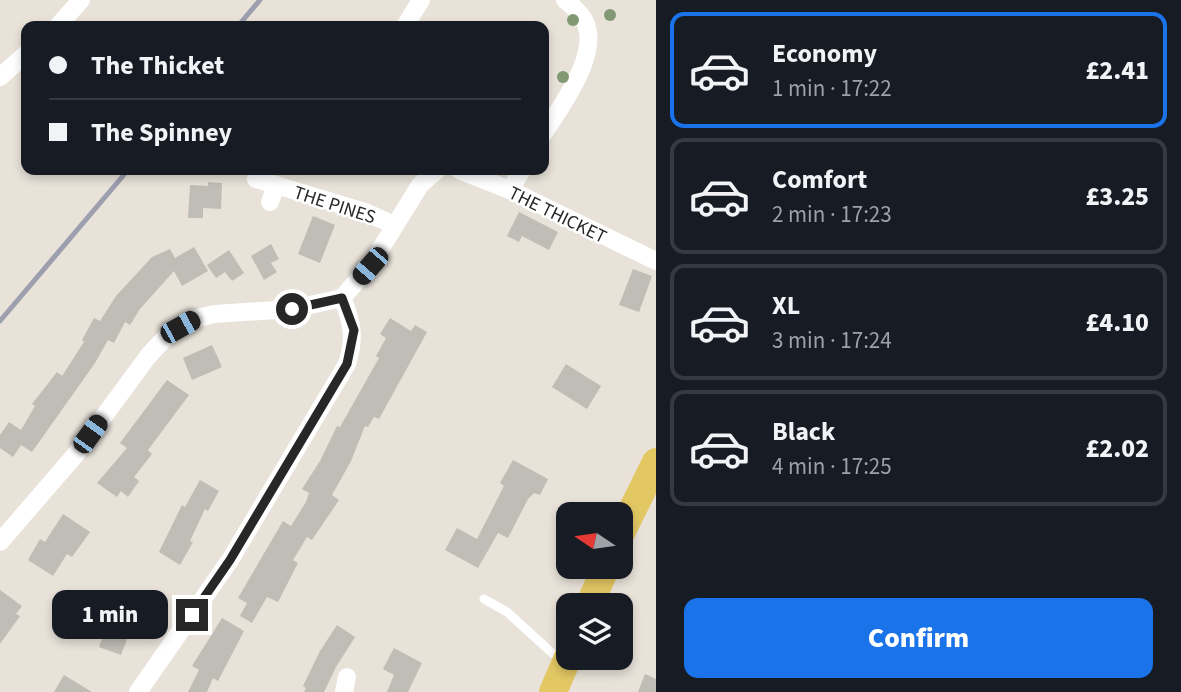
<!DOCTYPE html>
<meta charset="utf-8">
<style>
:root{--surface:#171b24;--page:#20242c;--text:#f1f3f6;--muted:#9ea1a6;--line:#363941;--accent:#1a73e8}
body{margin:0;font-family:"Source Sans 3",sans-serif;background:var(--page);color:var(--text);height:100vh;display:flex;flex-direction:column;font-size:26px;white-space:nowrap}
*{box-sizing:border-box;margin:0}
p{font-size:23px;color:var(--muted)}
.icon{flex:none;width:38px;height:38px;fill:none;stroke:currentColor;stroke-width:2;stroke-linecap:round;stroke-linejoin:round}
.map{position:relative;flex:1;overflow:hidden}
.side{display:flex;flex-direction:column;background:var(--surface);width:525px}
.side>*{flex:none}
.top-card{position:absolute;left:21px;top:21px;width:528px;height:154px;border-radius:14px;box-shadow:0 4px 10px #0003;display:grid;align-content:center;height:154px;padding:0 28px;background:var(--surface)}
.needle{width:46px;rotate:283deg}
.controls{position:absolute;left:556px;top:502px;display:grid;gap:14px}
.controls a{display:grid;place-items:center;width:77px;height:77px;border-radius:14px;background:var(--surface);box-shadow:0 4px 10px #0003;font-size:35px}
.end{position:absolute;width:32px;height:32px;margin:-16px;border:9px solid #272727;background:#fff;box-shadow:0 0 0 4px #fff}
.from{border-radius:50%}
.bubble{position:absolute;height:49px;border-radius:14px;background:var(--surface);box-shadow:0 4px 10px #0003;font-size:23px;font-weight:800;line-height:49px;text-align:center}
.car{position:absolute;width:21px;height:42px;margin:-21px -10px;border-radius:9px;box-shadow:0 0 5px 2px #0007;background:linear-gradient(#222 24%,#8ab4d8 0 40%,#222 0 76%,#8ab4d8 0 86%,#222 0)}
.top-card b{display:flex;align-items:center;gap:24px;height:66px;font-size:26px}
.top-card b+b{border-top:2px solid var(--line)}
.top-card i{width:18px;height:18px;background:var(--text)}
ul{padding:12px 0 0;list-style:none}
li{display:flex;align-items:center;gap:21px;height:116px;margin:0 14px 10px;padding:0 14px;border:4px solid var(--line);border-radius:14px}
li div{flex:1}
li b{display:block;font-size:26px}
li em{font-style:normal;font-weight:800}
li.on{border-color:var(--accent)}
li>.icon{width:63px;height:63px;stroke-width:1.5}
.primary-button{display:flex;gap:14px;margin-top:auto;padding:14px 28px}
.primary-button a{flex:1;height:80px;border-radius:14px;background:var(--accent);color:#fff;font-size:28px;font-weight:800;line-height:80px;text-align:center}
main{display:flex;flex:1;min-height:0}
.map>svg:first-child{display:block}
</style>
<main>
<div class="map">
<svg width="656" height="692" viewBox="0 0 656 692">
<rect width="100%" height="100%" fill="#e8e2d9"/>
<g fill="#c0bcb6">
<path d="M 208,182 L 222,183 L 221,209 L 203,208 L 203,218 L 188,218 L 190,185 L 208,186 Z"/>
<path d="M 519,212 L 558,232 L 549,250 L 522,236 L 519,242 L 507,236 Z"/>
<path d="M 313,216 L 335,225 L 320,263 L 298,254 Z"/>
<path d="M 271,244 L 279,259 L 271,263 L 277,272 L 264,280 L 251,256 Z"/>
<path d="M 194,247 L 208,271 L 182,286 L 174,271 L 140,309 L 130,325 L 125,322 L 114,343 L 108,340 L 95,363 L 32,452 L 21,445 L 13,457 L 0,448 L 0,435 L 9,422 L 21,430 L 35,406 L 32,404 L 57,372 L 62,376 L 84,342 L 82,340 L 94,318 L 100,321 L 116,296 L 152,257 L 170,249 L 175,258 Z"/>
<path d="M 229,250 L 244,273 L 232,281 L 225,272 L 216,278 L 207,265 Z"/>
<path d="M 633,269 L 652,276 L 639,312 L 619,305 Z"/>
<path d="M 390,318 L 411,331 L 415,325 L 427,332 L 379,419 L 374,417 L 368,427 L 365,426 L 351,461 L 332,495 L 339,500 L 312,540 L 307,537 L 293,560 L 298,563 L 278,602 L 267,597 L 252,623 L 240,616 L 247,603 L 238,598 L 283,521 L 291,526 L 306,502 L 309,493 L 302,489 L 320,461 L 337,426 L 340,427 L 379,358 L 376,356 L 386,338 L 380,334 Z"/>
<path d="M 212,345 L 222,367 L 192,380 L 183,358 Z"/>
<path d="M 566,364 L 601,386 L 587,409 L 552,387 Z"/>
<path d="M 167,380 L 189,395 L 148,450 L 152,454 L 134,477 L 139,481 L 128,497 L 121,491 L 117,497 L 97,483 L 127,448 L 120,443 Z"/>
<path d="M 513,460 L 548,479 L 540,495 L 534,493 L 528,499 L 508,538 L 498,533 L 478,568 L 445,550 L 457,528 L 477,539 L 504,486 L 500,483 Z"/>
<path d="M 200,480 L 219,491 L 208,511 L 205,509 L 190,541 L 193,542 L 180,565 L 159,552 L 182,505 L 185,507 Z"/>
<path d="M 63,514 L 90,532 L 72,557 L 67,554 L 53,576 L 28,560 L 40,539 L 45,542 Z"/>
<path d="M 0,590 L 22,606 L 16,614 L 20,616 L 0,644 Z"/>
<path d="M 133,592 L 143,597 L 121,655 L 99,647 L 108,623 L 115,626 Z"/>
<path d="M 222,618 L 244,631 L 218,681 L 213,678 L 207,692 L 188,692 L 199,670 L 192,666 Z"/>
<path d="M 337,625 L 355,637 L 336,667 L 324,692 L 304,692 L 306,688 L 303,686 L 320,651 Z"/>
<path d="M 394,648 L 422,663 L 408,692 L 387,692 L 394,675 L 383,669 Z"/>
<path d="M 645,674 L 656,679 L 656,692 L 638,692 Z"/>
<path d="M 64,675 L 92,692 L 54,692 Z"/>
</g>
<g fill="none" stroke-linecap="round" stroke-linejoin="round">
<path stroke="#fff" stroke-width="9" d="M 484,599 L 507,612 L 561,661"/>
<g stroke="#fff" stroke-width="18">
<path d="M 58,26 L 81,0"/>
<path d="M 405,26 L 421,0"/>
<path d="M 0,77 L 26,54"/>
<path d="M 544,133 C 561,106 602,52 584,20 C 580,12 571,5 565,0"/>
<path d="M 459,170 L 510,190 L 656,261"/>
<path d="M 256,179 L 276,185"/>
<path d="M 510,190 L 522,170"/>
<path d="M 270,202 L 276,185 L 365,212 L 394,225"/>
<path d="M 0,542 L 76,454 L 149,355 L 166,337 L 194,319 L 214,314 L 292,309 L 342,298 L 370,266 L 420,185 L 437,170"/>
<path d="M 138,692 L 230,560 L 347,364 C 355,339 353,323 342,298"/>
<path d="M 344,692 L 347,677"/>
</g>
<g stroke="#e3c763" stroke-width="28">
<path d="M 621,533 L 656,462"/>
<path d="M 589,606 L 606,567"/>
<path d="M 553,692 L 569,655"/>
</g>
<g stroke="#9d9faf" stroke-width="5">
<path d="M 238,26 L 260,0"/>
<path d="M 0,321 L 128,170"/>
</g>
</g>
<g fill="#809873">
<circle cx="610" cy="15" r="6"/>
<circle cx="573" cy="20" r="6"/>
<circle cx="563" cy="77" r="6"/>
</g>
<g fill="none" stroke-linecap="round" stroke-linejoin="round">
<path stroke="#272727" stroke-width="9" d="M 192,615 L 230,560 L 347,364 L 354,330 L 342,298 L 292,309"/>
</g>
<g text-anchor="middle" stroke-width="5" stroke-linejoin="round" paint-order="stroke">
<g font-size="19" fill="#272727" stroke="#fff">
<text transform="translate(335 204) rotate(18)" y="7">THE PINES</text>
<text transform="translate(558 214) rotate(26)" y="7">THE THICKET</text>
</g>
</g>
</svg>
<div class="controls">
<a><svg class="needle" viewBox="-14 -14 28 28"><path d="M0-13l5 13h-10z" fill="#e53935"/><path d="M0 13l5-13h-10z" fill="#9ea1a6"/></svg></a>
<a><svg class="icon" aria-label="layers" viewBox="0 0 24 24"><path d="M12 4l9 5-9 5-9-5zM3 14l9 5 9-5"/></svg></a>
</div>
<i class="end from" style="left:292px;top:309px"></i>
<i class="end" style="left:192px;top:615px"></i>
<div class="bubble" style="left:52px;top:590px;width:116px">1 min</div>
<i class="car" style="left:370px;top:266px;rotate:221deg"></i>
<i class="car" style="left:180px;top:327px;rotate:61deg"></i>
<i class="car" style="left:90px;top:434px;rotate:36deg"></i>
<div class="top-card">
<b><i class="from"></i>The Thicket</b>
<b><i></i>The Spinney</b>
</div>
</div>
<section class="side">
<ul>
<li class="on"><svg class="icon" aria-label="car" viewBox="0 0 24 24"><path d="M5 17H2v-5l4-1 3-4h7l3 4 3 1v5h-3M9 17h6M6 11h13"/><circle cx="7" cy="17" r="2"/><circle cx="17" cy="17" r="2"/></svg><div><b>Economy</b><p>1 min · 17:22</p></div><em>£2.41</em></li>
<li><svg class="icon" aria-label="car" viewBox="0 0 24 24"><path d="M5 17H2v-5l4-1 3-4h7l3 4 3 1v5h-3M9 17h6M6 11h13"/><circle cx="7" cy="17" r="2"/><circle cx="17" cy="17" r="2"/></svg><div><b>Comfort</b><p>2 min · 17:23</p></div><em>£3.25</em></li>
<li><svg class="icon" aria-label="car" viewBox="0 0 24 24"><path d="M5 17H2v-5l4-1 3-4h7l3 4 3 1v5h-3M9 17h6M6 11h13"/><circle cx="7" cy="17" r="2"/><circle cx="17" cy="17" r="2"/></svg><div><b>XL</b><p>3 min · 17:24</p></div><em>£4.10</em></li>
<li><svg class="icon" aria-label="car" viewBox="0 0 24 24"><path d="M5 17H2v-5l4-1 3-4h7l3 4 3 1v5h-3M9 17h6M6 11h13"/><circle cx="7" cy="17" r="2"/><circle cx="17" cy="17" r="2"/></svg><div><b>Black</b><p>4 min · 17:25</p></div><em>£2.02</em></li>
</ul>
<div class="primary-button"><a>Confirm</a></div>
</section>
</main>
